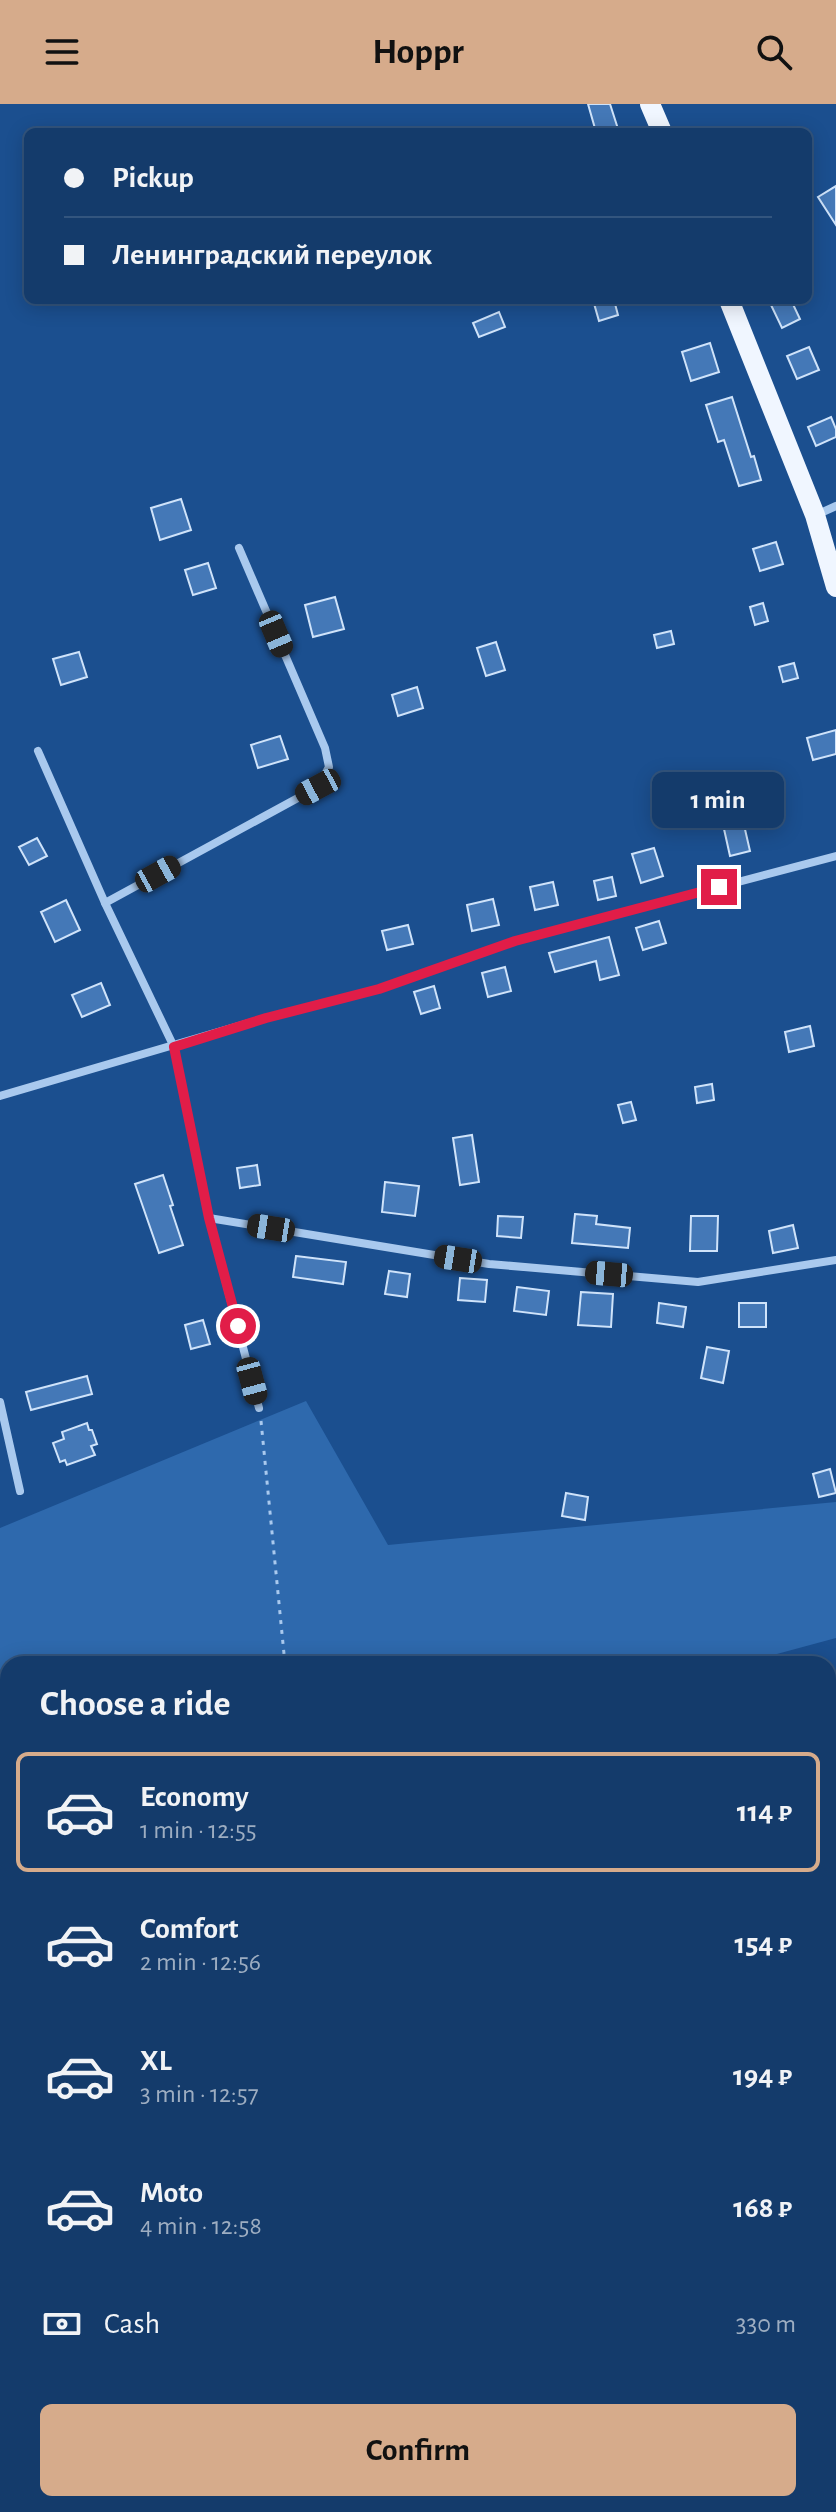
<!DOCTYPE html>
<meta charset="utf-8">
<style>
:root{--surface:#143b6b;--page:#214673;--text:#f1f3f6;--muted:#9dadc1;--line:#33557e;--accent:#d6ab8b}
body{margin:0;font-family:"Alegreya Sans",sans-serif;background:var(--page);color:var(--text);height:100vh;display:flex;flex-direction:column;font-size:30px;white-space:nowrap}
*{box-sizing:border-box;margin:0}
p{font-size:26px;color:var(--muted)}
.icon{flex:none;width:44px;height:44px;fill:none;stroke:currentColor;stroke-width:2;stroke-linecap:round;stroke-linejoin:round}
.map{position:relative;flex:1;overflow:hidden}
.details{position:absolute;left:0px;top:1552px;width:836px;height:856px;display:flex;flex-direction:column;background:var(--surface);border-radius:24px 24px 0 0;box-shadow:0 4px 20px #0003,0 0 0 2px var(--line)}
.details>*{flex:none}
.banner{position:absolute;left:24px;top:24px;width:788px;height:176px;border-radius:12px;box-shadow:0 4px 20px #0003,0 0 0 2px var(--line);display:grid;align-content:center;height:176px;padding:0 40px;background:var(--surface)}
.end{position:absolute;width:36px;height:36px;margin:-18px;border:10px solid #e11d48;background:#fff;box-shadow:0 0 0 4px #fff}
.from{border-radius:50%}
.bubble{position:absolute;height:56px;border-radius:12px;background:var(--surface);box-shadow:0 4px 20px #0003,0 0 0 2px var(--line);font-size:26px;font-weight:700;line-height:56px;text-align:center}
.car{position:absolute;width:24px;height:48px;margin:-24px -12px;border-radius:10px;box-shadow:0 0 6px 2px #0007;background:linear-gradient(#222 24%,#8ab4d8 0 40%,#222 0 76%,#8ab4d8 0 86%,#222 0)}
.banner b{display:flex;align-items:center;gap:28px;height:76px;font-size:30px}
.banner b+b{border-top:2px solid var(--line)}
.banner i{width:20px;height:20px;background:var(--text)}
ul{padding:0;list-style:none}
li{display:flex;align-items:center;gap:24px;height:120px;margin:0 16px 12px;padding:0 24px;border:4px solid transparent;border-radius:12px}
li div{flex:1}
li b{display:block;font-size:30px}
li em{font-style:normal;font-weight:700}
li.on{border-color:var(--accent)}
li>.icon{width:72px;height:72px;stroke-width:1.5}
h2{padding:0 40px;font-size:36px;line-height:96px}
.pay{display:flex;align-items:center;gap:20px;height:88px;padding:0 40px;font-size:30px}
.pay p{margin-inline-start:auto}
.button{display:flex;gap:16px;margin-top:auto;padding:16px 40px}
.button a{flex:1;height:92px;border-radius:12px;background:var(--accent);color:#111;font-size:32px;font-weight:700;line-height:92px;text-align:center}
header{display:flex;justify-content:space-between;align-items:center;height:104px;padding:0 40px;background:var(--accent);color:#111;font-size:36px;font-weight:700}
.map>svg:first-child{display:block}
</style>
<header><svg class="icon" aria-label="menu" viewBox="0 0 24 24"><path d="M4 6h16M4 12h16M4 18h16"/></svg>Hoppr<svg class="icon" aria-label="search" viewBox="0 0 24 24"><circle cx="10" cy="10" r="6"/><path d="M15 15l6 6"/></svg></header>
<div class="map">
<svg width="836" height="2408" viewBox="0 0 836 2408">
<rect width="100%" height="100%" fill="#1b4f8f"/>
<path fill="#2e69ad" d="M 306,1297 L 388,1441 L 836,1398 L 836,1534 L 740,1560 L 8,1560 L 8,1820 L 0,1823 L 0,1424 Z"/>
<g fill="#3c6290" stroke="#9cc4f0" stroke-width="2">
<path d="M 828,2114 L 836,2117 L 836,2156 L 828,2156 Z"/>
<path d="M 8,2169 L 8,2234 L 0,2238 L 0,2172 Z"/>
</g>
<g fill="#4478b7" stroke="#cfe3fa" stroke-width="2">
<path d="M 588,0 L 610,0 L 619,28 L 596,28 Z"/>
<path d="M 836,82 L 836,121 L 818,93 Z"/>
<path d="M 593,196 L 614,196 L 618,211 L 599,217 Z"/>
<path d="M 782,196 L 791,196 L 800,215 L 782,224 L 771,201 Z"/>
<path d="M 499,208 L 505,223 L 479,233 L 473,219 Z"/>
<path d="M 710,239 L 719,268 L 691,277 L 682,248 Z"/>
<path d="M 809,243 L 819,266 L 797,275 L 787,252 Z"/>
<path d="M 732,293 L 751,353 L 754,352 L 761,376 L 739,382 L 724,336 L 718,338 L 706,301 Z"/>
<path d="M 831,313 L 836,325 L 836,333 L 816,342 L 808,323 Z"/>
<path d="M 181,395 L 191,426 L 160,436 L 151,404 Z"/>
<path d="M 776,438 L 783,460 L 760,467 L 753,445 Z"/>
<path d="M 208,459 L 216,484 L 193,491 L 185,466 Z"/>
<path d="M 335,493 L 344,525 L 313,533 L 305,501 Z"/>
<path d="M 763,499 L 768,517 L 755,521 L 750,503 Z"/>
<path d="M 671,527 L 674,540 L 657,544 L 654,531 Z"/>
<path d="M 496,538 L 505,566 L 486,572 L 477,544 Z"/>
<path d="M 79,548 L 87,573 L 61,581 L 53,555 Z"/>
<path d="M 794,559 L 798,574 L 783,578 L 779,563 Z"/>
<path d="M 417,583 L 423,604 L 398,612 L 392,591 Z"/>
<path d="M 836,626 L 836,650 L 813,656 L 807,634 Z"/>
<path d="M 280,632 L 288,655 L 258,664 L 251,641 Z"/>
<path d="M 744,721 L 750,747 L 730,752 L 724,725 Z"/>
<path d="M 37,734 L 47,752 L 29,761 L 19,743 Z"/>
<path d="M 654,744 L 663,772 L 641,779 L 632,750 Z"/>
<path d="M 612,773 L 616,792 L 598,796 L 594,777 Z"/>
<path d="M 553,778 L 558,801 L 535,806 L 530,783 Z"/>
<path d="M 493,795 L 499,821 L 472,827 L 467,801 Z"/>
<path d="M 66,796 L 80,826 L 55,838 L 41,808 Z"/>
<path d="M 659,817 L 666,839 L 643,846 L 636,824 Z"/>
<path d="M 408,821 L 413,840 L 387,846 L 382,827 Z"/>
<path d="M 609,833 L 619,871 L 600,876 L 596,857 L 555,868 L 549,849 Z"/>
<path d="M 505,863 L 511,887 L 488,893 L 482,869 Z"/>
<path d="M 101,879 L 110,901 L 82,913 L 72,891 Z"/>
<path d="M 434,882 L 440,904 L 421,910 L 414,888 Z"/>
<path d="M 810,922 L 814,942 L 789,948 L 785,928 Z"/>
<path d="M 712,980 L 714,996 L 697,999 L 695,983 Z"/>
<path d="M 631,998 L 636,1016 L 623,1019 L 618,1001 Z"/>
<path d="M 472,1031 L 479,1078 L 460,1081 L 453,1034 Z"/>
<path d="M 257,1061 L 260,1081 L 240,1084 L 237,1064 Z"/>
<path d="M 163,1071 L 173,1101 L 170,1102 L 183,1141 L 159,1149 L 135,1080 Z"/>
<path d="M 385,1078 L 419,1082 L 415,1112 L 382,1108 Z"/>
<path d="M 575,1110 L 597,1112 L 596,1120 L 630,1124 L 628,1144 L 572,1139 Z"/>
<path d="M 498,1112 L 523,1113 L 521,1134 L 497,1132 Z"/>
<path d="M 691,1112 L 718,1112 L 717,1147 L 690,1147 Z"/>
<path d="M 793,1121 L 798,1144 L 773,1149 L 769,1127 Z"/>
<path d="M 296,1152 L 346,1158 L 343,1180 L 293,1173 Z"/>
<path d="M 389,1167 L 410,1170 L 407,1193 L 385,1190 Z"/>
<path d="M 460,1174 L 487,1176 L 485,1198 L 458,1196 Z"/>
<path d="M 517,1183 L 549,1187 L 546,1211 L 514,1207 Z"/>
<path d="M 581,1188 L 613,1190 L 611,1223 L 578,1221 Z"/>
<path d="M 659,1199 L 686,1203 L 683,1223 L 657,1219 Z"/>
<rect x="739" y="1199" width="27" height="24"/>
<path d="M 203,1216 L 210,1240 L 191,1245 L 185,1221 Z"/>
<path d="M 707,1243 L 729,1247 L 723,1279 L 701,1274 Z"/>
<path d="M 87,1272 L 92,1290 L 31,1306 L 26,1288 Z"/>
<path d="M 87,1319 L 89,1326 L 92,1326 L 97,1340 L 91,1342 L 95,1351 L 67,1361 L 65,1356 L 60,1358 L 53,1339 L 64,1335 L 62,1328 Z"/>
<path d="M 830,1365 L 836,1389 L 819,1393 L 813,1370 Z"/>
<path d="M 566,1389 L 588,1393 L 585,1416 L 562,1412 Z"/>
</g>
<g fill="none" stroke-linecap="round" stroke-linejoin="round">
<path stroke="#a9c9ee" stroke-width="3" stroke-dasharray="4 6" stroke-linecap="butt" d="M 261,1317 L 285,1560"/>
<g stroke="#a9c9ee" stroke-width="8">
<path d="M 816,411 L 836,402"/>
<path d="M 38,647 L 105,799 L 174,943 L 209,1114 L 259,1304"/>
<path d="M 105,799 L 318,683 L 329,663 L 325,644 L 239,444"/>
<path d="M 0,992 L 266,914 L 379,885 L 515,837 L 836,752"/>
<path d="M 209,1114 L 489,1160 L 698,1178 L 836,1156"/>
<path d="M 0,1298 L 20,1387"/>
<path d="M 0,1842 L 8,1838"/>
<path d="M 828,1864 L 836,1861"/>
<path d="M 0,2122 L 8,2117"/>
<path d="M 828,2216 L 836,2218"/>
<path d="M 64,2400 L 72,2408"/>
<path d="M 404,2400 L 408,2408"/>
<path d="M 713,2400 L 717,2408"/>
<path d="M 100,2408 L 110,2400"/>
</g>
<g stroke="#f0f6ff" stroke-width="20">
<path d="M 650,0 L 662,28"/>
<path d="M 729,196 L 815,411 L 836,483"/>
</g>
</g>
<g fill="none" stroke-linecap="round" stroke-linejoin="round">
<path stroke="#e11d48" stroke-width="10" d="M 238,1222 L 209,1114 L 174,943 L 266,914 L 379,885 L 515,837 L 719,783"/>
</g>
</svg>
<i class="end from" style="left:238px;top:1222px"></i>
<i class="end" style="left:719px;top:783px"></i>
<div class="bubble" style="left:652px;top:668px;width:132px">1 min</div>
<i class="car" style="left:276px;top:530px;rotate:157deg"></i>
<i class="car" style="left:318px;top:683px;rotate:242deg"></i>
<i class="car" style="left:158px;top:770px;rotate:61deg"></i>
<i class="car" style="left:271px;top:1124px;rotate:279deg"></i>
<i class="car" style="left:458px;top:1155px;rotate:279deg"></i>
<i class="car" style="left:609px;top:1170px;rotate:275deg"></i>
<i class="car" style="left:252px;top:1277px;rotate:165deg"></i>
<div class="banner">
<b><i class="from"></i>Pickup</b>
<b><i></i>Ленинградский переулок</b>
</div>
<section class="details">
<h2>Choose a ride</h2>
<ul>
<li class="on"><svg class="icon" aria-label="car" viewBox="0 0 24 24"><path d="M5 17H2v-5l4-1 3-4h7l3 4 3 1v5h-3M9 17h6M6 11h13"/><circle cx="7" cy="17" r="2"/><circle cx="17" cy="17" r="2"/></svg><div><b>Economy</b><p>1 min · 12:55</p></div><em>114 ₽</em></li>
<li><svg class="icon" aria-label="car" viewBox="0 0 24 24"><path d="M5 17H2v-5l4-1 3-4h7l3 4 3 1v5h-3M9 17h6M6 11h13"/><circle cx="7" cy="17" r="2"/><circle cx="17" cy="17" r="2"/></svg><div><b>Comfort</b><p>2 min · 12:56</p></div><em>154 ₽</em></li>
<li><svg class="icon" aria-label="car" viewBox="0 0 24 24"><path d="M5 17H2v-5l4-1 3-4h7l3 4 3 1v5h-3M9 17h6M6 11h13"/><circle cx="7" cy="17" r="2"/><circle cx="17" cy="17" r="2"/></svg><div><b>XL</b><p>3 min · 12:57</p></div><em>194 ₽</em></li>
<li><svg class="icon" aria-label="car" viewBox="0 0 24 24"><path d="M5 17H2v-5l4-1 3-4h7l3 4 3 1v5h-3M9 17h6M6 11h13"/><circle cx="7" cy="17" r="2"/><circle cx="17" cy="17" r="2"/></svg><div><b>Moto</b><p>4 min · 12:58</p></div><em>168 ₽</em></li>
</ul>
<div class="pay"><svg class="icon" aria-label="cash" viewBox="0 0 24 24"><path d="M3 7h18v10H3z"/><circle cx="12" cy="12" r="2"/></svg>Cash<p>330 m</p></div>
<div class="button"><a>Confirm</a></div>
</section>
</div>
